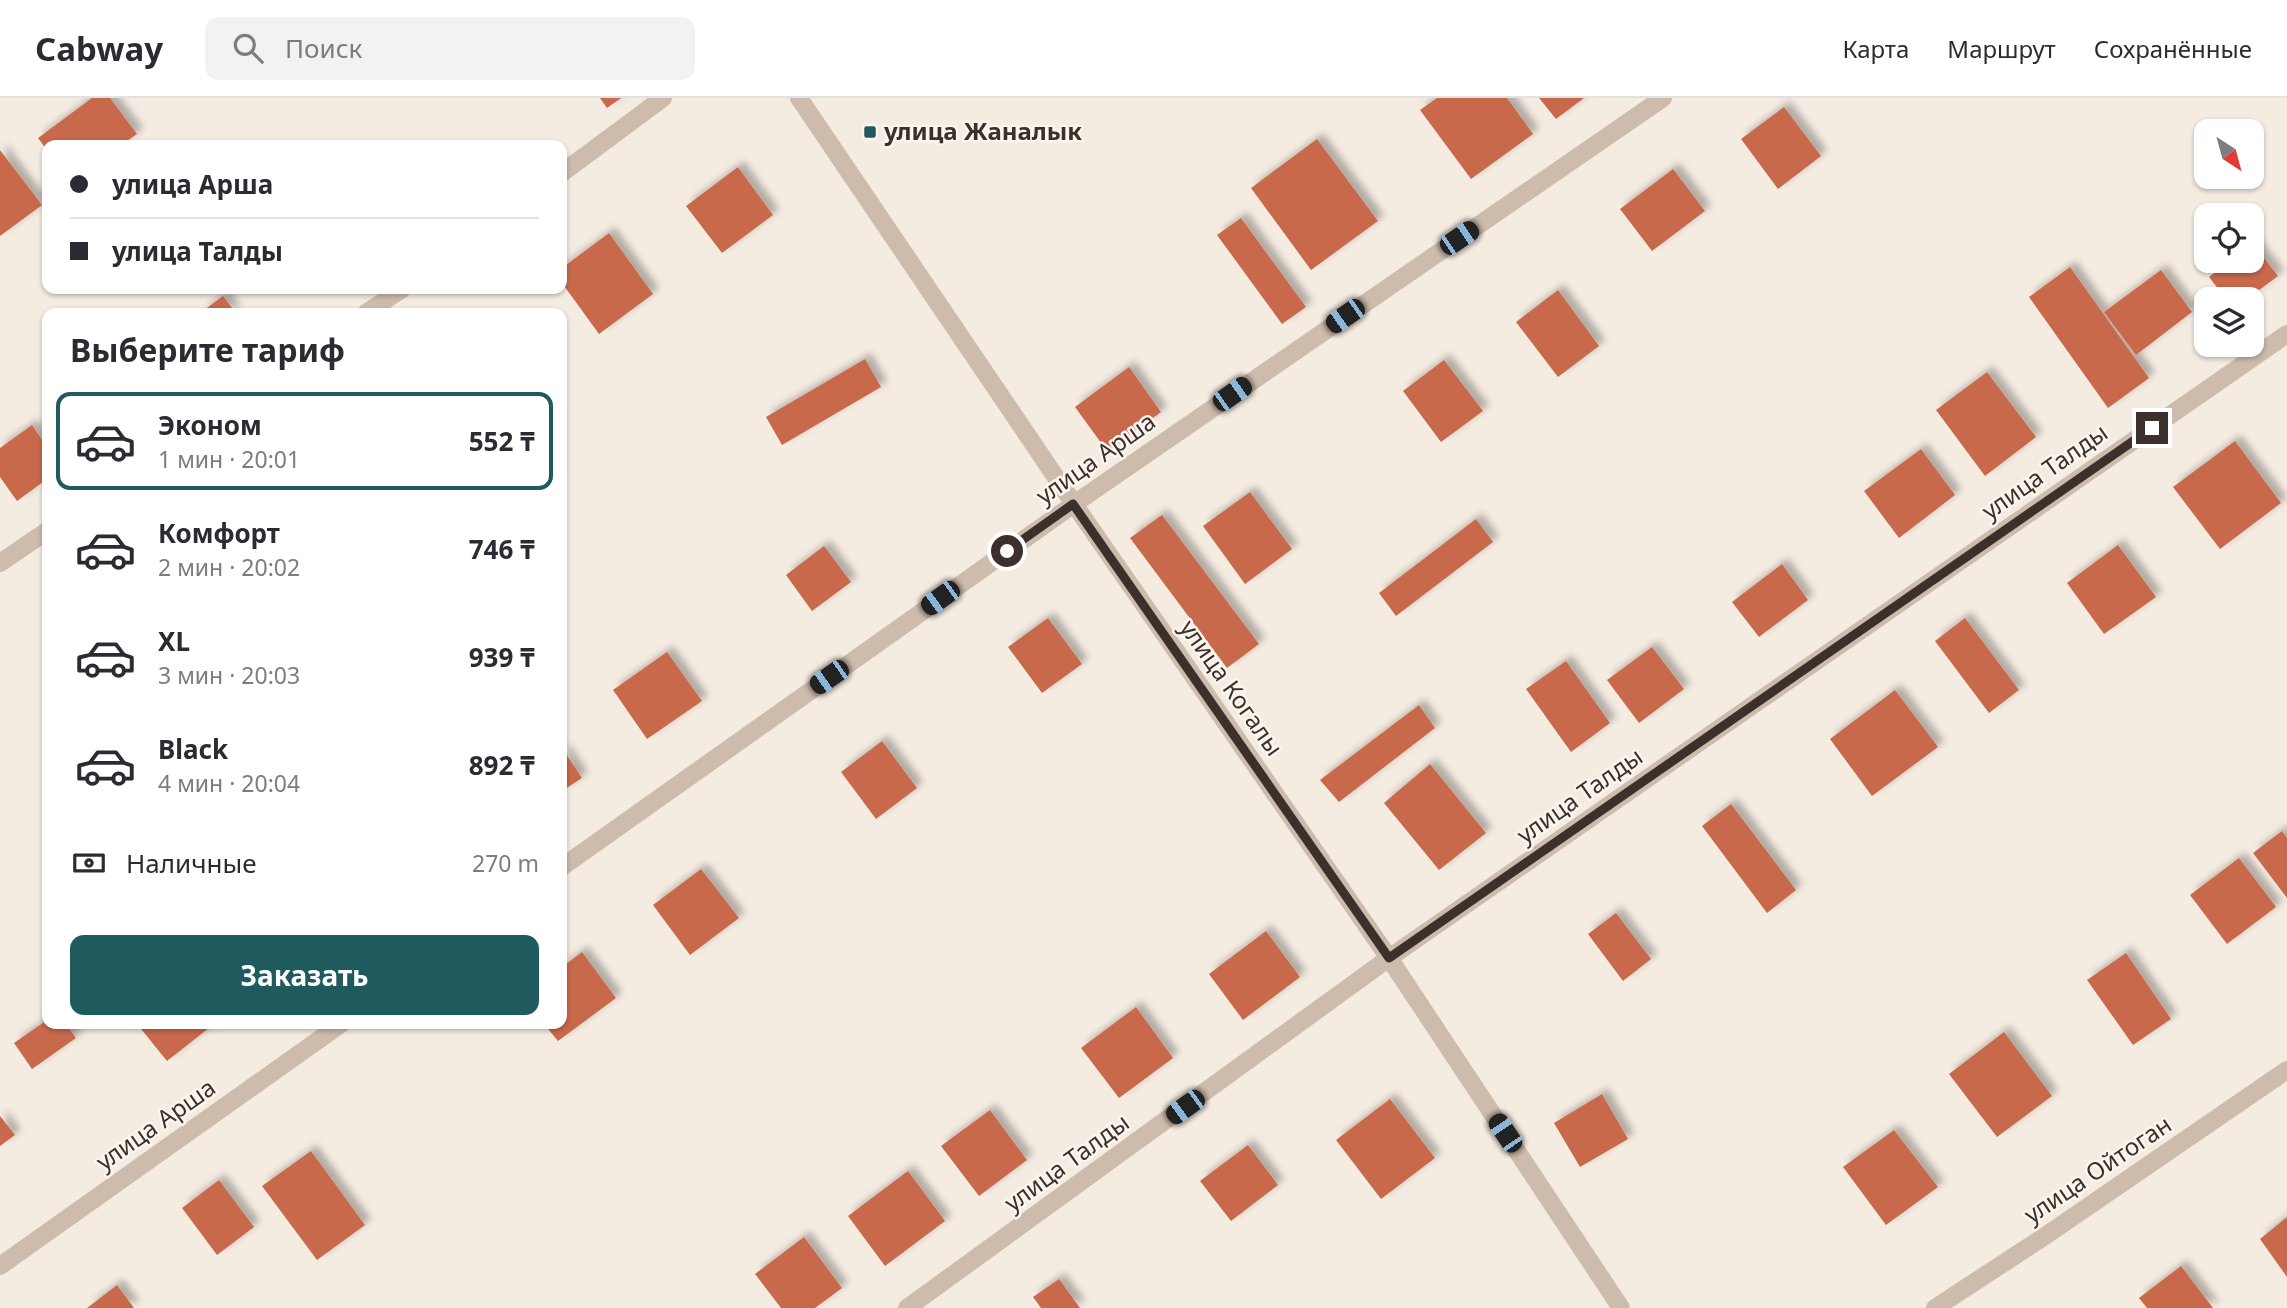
<!DOCTYPE html>
<html lang="ru">
<meta charset="utf-8">
<style>
:root{--surface:#fff;--page:#f2f2f3;--text:#2b2b33;--muted:#7c7c81;--line:#e1e1e2;--accent:#1f5a5e}
body{margin:0;font-family:"Noto Sans",sans-serif;background:var(--page);color:var(--text);height:100vh;display:flex;flex-direction:column;font-size:26px;white-space:nowrap}
*{box-sizing:border-box;margin:0}
p{font-size:23px;color:var(--muted)}
.icon{flex:none;width:38px;height:38px;fill:none;stroke:currentColor;stroke-width:2;stroke-linecap:round;stroke-linejoin:round}
.map{position:relative;flex:1;overflow:hidden}
.drawer{position:absolute;left:42px;top:210px;width:525px;height:721px;display:flex;flex-direction:column;background:var(--surface);border-radius:14px;box-shadow:0 2px 5px #0004}
.drawer>*{flex:none}
.banner{position:absolute;left:42px;top:42px;width:525px;height:154px;border-radius:14px;box-shadow:0 2px 5px #0004;display:grid;align-content:center;height:154px;padding:0 28px;background:var(--surface)}
.needle{width:46px;rotate:144deg}
.fabs{position:absolute;left:2194px;top:21px;display:grid;gap:14px}
.fabs a{display:grid;place-items:center;width:70px;height:70px;border-radius:14px;background:var(--surface);box-shadow:0 2px 5px #0004;font-size:35px}
.end{position:absolute;width:32px;height:32px;margin:-16px;border:9px solid #3b302b;background:#fff;box-shadow:0 0 0 4px #fff}
.from{border-radius:50%}
.car{position:absolute;width:21px;height:42px;margin:-21px -10px;border-radius:9px;box-shadow:0 0 5px 2px #0007;background:linear-gradient(#222 24%,#8ab4d8 0 40%,#222 0 76%,#8ab4d8 0 86%,#222 0)}
.banner b{display:flex;align-items:center;gap:24px;height:66px;font-size:26px}
.banner b+b{border-top:2px solid var(--line)}
.banner i{width:18px;height:18px;background:var(--text)}
ul{padding:0;list-style:none}
li{display:flex;align-items:center;gap:21px;height:98px;margin:0 14px 10px;padding:0 14px;border:4px solid transparent;border-radius:14px}
li div{flex:1}
li b{display:block;font-size:26px}
li em{font-style:normal;font-weight:700}
li.on{border-color:var(--accent)}
li>.icon{width:63px;height:63px;stroke-width:1.5}
h2{padding:0 28px;font-size:32px;line-height:84px}
.pay{display:flex;align-items:center;gap:18px;height:77px;padding:0 28px;font-size:26px}
.pay p{margin-inline-start:auto}
.primary-button{display:flex;gap:14px;margin-top:auto;padding:14px 28px}
.primary-button a{flex:1;height:80px;border-radius:14px;background:var(--accent);color:#fff;font-size:28px;font-weight:700;line-height:80px;text-align:center}
header{display:flex;align-items:center;gap:42px;box-sizing:border-box;height:98px;padding:0 35px;background:var(--surface);border-bottom:2px solid var(--line)}
header strong{font-size:33px}
nav{display:flex;gap:38px;margin-inline-start:auto;font-size:24px}
.search{width:490px;height:63px;background:var(--page);display:flex;align-items:center;gap:18px;box-sizing:border-box;padding:0 24px;border-radius:14px;color:var(--muted);font-size:26px}
.map>svg:first-child{display:block}
</style>
<header>
<strong>Cabway</strong>
<div class="search"><svg class="icon" aria-label="search" viewBox="0 0 24 24"><circle cx="10" cy="10" r="6"/><path d="M15 15l6 6"/></svg>Поиск</div>
<nav><a>Карта</a><a>Маршрут</a><a>Сохранённые</a></nav>
</header>
<div class="map">
<svg width="2287" height="1210" viewBox="0 0 2287 1210">
<defs>
<filter id="shadow"><feDropShadow dx="6" dy="-6" stdDeviation="3.5" flood-color="#0004"/></filter>
</defs>
<rect width="100%" height="100%" fill="#f4ebe1"/>
<g fill="#c8694b" filter="url(#shadow)">
<path d="M 92,0 L 110,0 L 137,36 L 121,47 L 47,47 L 47,52 L 38,40 Z"/>
<path d="M 600,0 L 621,0 L 607,10 Z"/>
<path d="M 1437,0 L 1507,0 L 1533,36 L 1471,81 L 1420,12 Z"/>
<path d="M 1539,0 L 1584,0 L 1556,21 Z"/>
<path d="M 1784,9 L 1821,58 L 1778,91 L 1741,41 Z"/>
<path d="M 1317,41 L 1378,123 L 1311,172 L 1251,90 Z"/>
<path d="M 0,52 L 42,107 L 0,138 Z"/>
<path d="M 738,69 L 773,117 L 722,155 L 686,108 Z"/>
<path d="M 1673,71 L 1705,113 L 1652,153 L 1620,111 Z"/>
<path d="M 1241,120 L 1306,209 L 1282,226 L 1217,137 Z"/>
<path d="M 609,135 L 653,196 L 599,236 L 562,185 L 562,170 Z"/>
<path d="M 2252,144 L 2278,178 L 2247,201 L 2226,201 L 2209,179 L 2230,163 L 2252,163 Z"/>
<path d="M 2070,169 L 2149,280 L 2108,310 L 2029,199 Z"/>
<path d="M 2161,172 L 2192,214 L 2136,257 L 2104,214 Z"/>
<path d="M 1558,192 L 1599,248 L 1558,279 L 1516,224 Z"/>
<path d="M 223,198 L 236,215 L 200,215 Z"/>
<path d="M 865,261 L 881,289 L 782,347 L 766,319 Z"/>
<path d="M 1444,262 L 1483,313 L 1441,344 L 1403,293 Z"/>
<path d="M 1129,269 L 1161,314 L 1107,353 L 1075,309 Z"/>
<path d="M 1987,274 L 2036,339 L 1985,378 L 1936,312 Z"/>
<path d="M 32,327 L 47,349 L 47,381 L 17,403 L 0,379 L 0,350 Z"/>
<path d="M 2235,343 L 2281,405 L 2220,451 L 2173,389 Z"/>
<path d="M 1921,351 L 1955,397 L 1899,440 L 1864,393 Z"/>
<path d="M 1250,394 L 1292,451 L 1245,486 L 1203,428 Z"/>
<path d="M 1162,417 L 1259,546 L 1227,570 L 1130,440 Z"/>
<path d="M 1476,421 L 1493,444 L 1396,518 L 1379,495 Z"/>
<path d="M 2118,447 L 2156,499 L 2104,536 L 2067,485 Z"/>
<path d="M 824,448 L 851,484 L 812,513 L 786,477 Z"/>
<path d="M 1782,466 L 1808,502 L 1759,539 L 1732,504 Z"/>
<path d="M 1048,520 L 1082,566 L 1042,595 L 1008,549 Z"/>
<path d="M 1965,520 L 2019,592 L 1989,615 L 1935,543 Z"/>
<path d="M 1652,549 L 1684,591 L 1639,625 L 1607,582 Z"/>
<path d="M 667,554 L 702,603 L 647,641 L 613,592 Z"/>
<path d="M 1566,563 L 1610,625 L 1571,654 L 1526,591 Z"/>
<path d="M 1895,592 L 1938,649 L 1872,698 L 1830,641 Z"/>
<path d="M 1419,607 L 1435,630 L 1339,704 L 1320,682 Z"/>
<path d="M 882,643 L 917,690 L 876,721 L 841,674 Z"/>
<path d="M 562,650 L 582,680 L 562,693 Z"/>
<path d="M 1430,666 L 1486,735 L 1439,772 L 1384,705 Z"/>
<path d="M 1731,706 L 1796,792 L 1767,815 L 1702,728 Z"/>
<path d="M 2282,733 L 2287,740 L 2287,800 L 2253,755 Z"/>
<path d="M 2239,760 L 2276,809 L 2227,846 L 2190,797 Z"/>
<path d="M 701,771 L 739,820 L 690,857 L 653,807 Z"/>
<path d="M 1616,815 L 1651,861 L 1623,883 L 1588,836 Z"/>
<path d="M 1266,833 L 1300,879 L 1243,922 L 1209,876 Z"/>
<path d="M 582,854 L 616,900 L 558,943 L 544,926 L 562,926 L 562,869 Z"/>
<path d="M 2126,855 L 2171,921 L 2133,947 L 2087,882 Z"/>
<path d="M 1136,909 L 1173,960 L 1119,1000 L 1081,950 Z"/>
<path d="M 47,922 L 47,926 L 66,926 L 76,940 L 32,971 L 14,945 Z"/>
<path d="M 137,926 L 214,926 L 167,963 Z"/>
<path d="M 2004,934 L 2052,998 L 1997,1039 L 1949,976 Z"/>
<path d="M 1602,996 L 1628,1041 L 1580,1069 L 1554,1025 Z"/>
<path d="M 1390,1001 L 1435,1060 L 1381,1101 L 1336,1042 Z"/>
<path d="M 990,1012 L 1027,1062 L 979,1098 L 941,1048 Z"/>
<path d="M 0,1018 L 15,1037 L 0,1048 Z"/>
<path d="M 1894,1032 L 1938,1089 L 1886,1127 L 1843,1069 Z"/>
<path d="M 1248,1047 L 1278,1087 L 1231,1123 L 1200,1083 Z"/>
<path d="M 311,1053 L 365,1127 L 317,1162 L 262,1088 Z"/>
<path d="M 908,1073 L 945,1123 L 885,1168 L 848,1118 Z"/>
<path d="M 219,1082 L 254,1129 L 217,1157 L 182,1110 Z"/>
<path d="M 2287,1119 L 2287,1179 L 2260,1141 Z"/>
<path d="M 804,1139 L 842,1190 L 815,1210 L 781,1210 L 755,1176 Z"/>
<path d="M 2181,1168 L 2213,1210 L 2147,1210 L 2139,1200 Z"/>
<path d="M 1059,1181 L 1080,1210 L 1041,1210 L 1033,1199 Z"/>
<path d="M 117,1187 L 134,1210 L 87,1210 Z"/>
</g>
<g fill="none" stroke-linecap="round" stroke-linejoin="round">
<g stroke="#cdbbac" stroke-width="18">
<path d="M 799,0 L 1074,406 L 1389,860 L 1621,1210"/>
<path d="M 562,75 L 663,0"/>
<path d="M 366,215 L 402,191"/>
<path d="M 0,465 L 47,433"/>
<path d="M 562,769 L 1074,406 L 1663,0"/>
<path d="M 0,1168 L 341,926"/>
<path d="M 907,1210 L 1389,860 L 2287,236"/>
<path d="M 1935,1210 L 2048,1136 L 2287,972"/>
</g>
</g>
<g fill="none" stroke-linecap="round" stroke-linejoin="round">
<path stroke="#3b302b" stroke-width="9" d="M 1007,453 L 1073,406 L 1389,860 L 2152,330"/>
</g>
<rect fill="#1f5a5e" stroke="#fbf5ee" stroke-width="2.5" x="863" y="27" width="14" height="14" rx="3.5"/>
<g text-anchor="middle" stroke-width="5" stroke-linejoin="round" paint-order="stroke">
<g font-size="24" font-weight="bold" fill="#3b302b" stroke="#fbf5ee" text-anchor="start">
<text x="884" y="42">улица Жаналык</text>
</g>
<g font-size="24" fill="#3b302b" stroke="#fbf5ee">
<text transform="translate(1096 361) rotate(-35)" y="8">улица Арша</text>
<text transform="translate(2045 374) rotate(-35)" y="8">улица Талды</text>
<text transform="translate(1231 590) rotate(55)" y="8">улица Когалы</text>
<text transform="translate(1580 698) rotate(-35)" y="8">улица Талды</text>
<text transform="translate(156 1027) rotate(-35)" y="8">улица Арша</text>
<text transform="translate(1067 1065) rotate(-36)" y="8">улица Талды</text>
<text transform="translate(2098 1072) rotate(-34)" y="8">улица Ойтоган</text>
</g>
</g>
</svg>
<div class="fabs">
<a><svg class="needle" viewBox="-14 -14 28 28"><path d="M0-13l5 13h-10z" fill="#e53935"/><path d="M0 13l5-13h-10z" fill="#7c7c81"/></svg></a>
<a><svg class="icon" aria-label="locate" viewBox="0 0 24 24"><circle cx="12" cy="12" r="6"/><path d="M12 2v4M12 18v4M2 12h4M18 12h4"/></svg></a>
<a><svg class="icon" aria-label="layers" viewBox="0 0 24 24"><path d="M12 4l9 5-9 5-9-5zM3 14l9 5 9-5"/></svg></a>
</div>
<i class="end from" style="left:1007px;top:453px"></i>
<i class="end" style="left:2152px;top:330px"></i>
<i class="car" style="left:1459px;top:140px;rotate:56deg"></i>
<i class="car" style="left:1345px;top:218px;rotate:235deg"></i>
<i class="car" style="left:1232px;top:296px;rotate:55deg"></i>
<i class="car" style="left:940px;top:500px;rotate:234deg"></i>
<i class="car" style="left:829px;top:579px;rotate:235deg"></i>
<i class="car" style="left:1185px;top:1009px;rotate:234deg"></i>
<i class="car" style="left:1505px;top:1035px;rotate:326deg"></i>
<div class="banner">
<b><i class="from"></i>улица Арша</b>
<b><i></i>улица Талды</b>
</div>
<section class="drawer">
<h2>Выберите тариф</h2>
<ul>
<li class="on"><svg class="icon" aria-label="car" viewBox="0 0 24 24"><path d="M5 17H2v-5l4-1 3-4h7l3 4 3 1v5h-3M9 17h6M6 11h13"/><circle cx="7" cy="17" r="2"/><circle cx="17" cy="17" r="2"/></svg><div><b>Эконом</b><p>1 мин · 20:01</p></div><em>552 ₸</em></li>
<li><svg class="icon" aria-label="car" viewBox="0 0 24 24"><path d="M5 17H2v-5l4-1 3-4h7l3 4 3 1v5h-3M9 17h6M6 11h13"/><circle cx="7" cy="17" r="2"/><circle cx="17" cy="17" r="2"/></svg><div><b>Комфорт</b><p>2 мин · 20:02</p></div><em>746 ₸</em></li>
<li><svg class="icon" aria-label="car" viewBox="0 0 24 24"><path d="M5 17H2v-5l4-1 3-4h7l3 4 3 1v5h-3M9 17h6M6 11h13"/><circle cx="7" cy="17" r="2"/><circle cx="17" cy="17" r="2"/></svg><div><b>XL</b><p>3 мин · 20:03</p></div><em>939 ₸</em></li>
<li><svg class="icon" aria-label="car" viewBox="0 0 24 24"><path d="M5 17H2v-5l4-1 3-4h7l3 4 3 1v5h-3M9 17h6M6 11h13"/><circle cx="7" cy="17" r="2"/><circle cx="17" cy="17" r="2"/></svg><div><b>Black</b><p>4 мин · 20:04</p></div><em>892 ₸</em></li>
</ul>
<div class="pay"><svg class="icon" aria-label="cash" viewBox="0 0 24 24"><path d="M3 7h18v10H3z"/><circle cx="12" cy="12" r="2"/></svg>Наличные<p>270 m</p></div>
<div class="primary-button"><a>Заказать</a></div>
</section>
</div>
